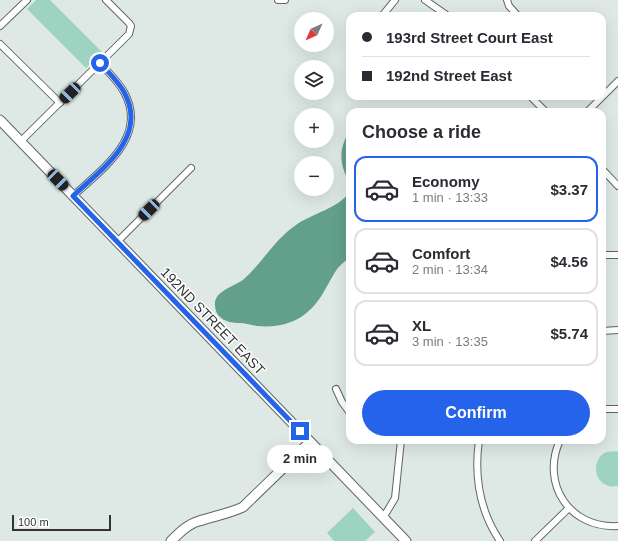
<!DOCTYPE html>
<meta charset="utf-8">
<style>
:root{--surface:#fff;--page:#f7f7f7;--text:#2b2b33;--muted:#7c7c81;--line:#e1e1e2;--accent:#2563eb}
body{margin:0;font-family:Arial,sans-serif;background:var(--page);color:var(--text);height:100vh;display:flex;flex-direction:column;font-size:15px;white-space:nowrap}
*{box-sizing:border-box;margin:0}
p{font-size:13px;color:var(--muted)}
.icon{flex:none;width:22px;height:22px;fill:none;stroke:currentColor;stroke-width:2;stroke-linecap:round;stroke-linejoin:round}
.map{position:relative;flex:1;overflow:hidden}
.drawer{position:absolute;left:346px;top:108px;width:260px;height:336px;display:flex;flex-direction:column;background:var(--surface);border-radius:12px;box-shadow:0 4px 16px #0002}
.drawer>*{flex:none}
.guide{position:absolute;left:346px;top:12px;width:260px;height:88px;border-radius:12px;box-shadow:0 4px 16px #0002;display:grid;align-content:center;height:88px;padding:0 16px;background:var(--surface)}
.needle{width:26px;rotate:225deg}
.tools{position:absolute;left:294px;top:12px;display:grid;gap:8px}
.tools a{display:grid;place-items:center;width:40px;height:40px;border-radius:50%;background:var(--surface);box-shadow:0 4px 16px #0002;font-size:20px}
.scale{position:absolute;left:12px;bottom:10px;width:99px;box-sizing:border-box;padding-left:4px;border:2px solid #313534;border-top:0;font-size:11px;line-height:14px;white-space:nowrap;color:#313534;-webkit-text-stroke:3px #fff;paint-order:stroke}
.end{position:absolute;width:18px;height:18px;margin:-9px;border:5px solid #2563eb;background:#fff;box-shadow:0 0 0 2px #fff}
.from{border-radius:50%}
.bubble{position:absolute;height:28px;border-radius:14px;background:var(--surface);box-shadow:0 4px 16px #0002;font-size:13px;font-weight:600;line-height:28px;text-align:center}
.car{position:absolute;width:12px;height:24px;margin:-12px -6px;border-radius:5px;box-shadow:0 0 3px 1px #0007;background:linear-gradient(#222 24%,#8ab4d8 0 40%,#222 0 76%,#8ab4d8 0 86%,#222 0)}
.guide b{display:flex;align-items:center;gap:14px;height:38px;font-size:15px}
.guide b+b{border-top:1px solid var(--line)}
.guide i{width:10px;height:10px;background:var(--text)}
ul{padding:0;list-style:none}
li{display:flex;align-items:center;gap:12px;height:66px;margin:0 8px 6px;padding:0 8px;border:2px solid var(--line);border-radius:12px}
li div{flex:1}
li b{display:block;font-size:15px}
li em{font-style:normal;font-weight:600}
li.on{border-color:var(--accent)}
li>.icon{width:36px;height:36px;stroke-width:1.5}
h2{padding:0 16px;font-size:18px;line-height:48px}
.primary-button{display:flex;gap:8px;margin-top:auto;padding:8px 16px}
.primary-button a{flex:1;height:46px;border-radius:24px;background:var(--accent);color:#fff;font-size:16px;font-weight:600;line-height:46px;text-align:center}
.map>svg:first-child{display:block}
</style>
<div class="map">
<svg width="618" height="541" viewBox="0 0 618 541">
<rect width="100%" height="100%" fill="#dee9e5"/>
<g fill="#9dd4c1">
<path d="M 36,0 L 50,0 L 102,52 L 86,68 L 27,9 Z"/>
<path d="M 616,451 L 618,452 L 618,486 C 615,486 611,487 609,486 C 594,482 592,462 603,454 C 606,451 612,452 616,451 Z"/>
<path d="M 353,508 L 375,532 L 365,541 L 334,541 L 327,533 Z"/>
</g>
<g fill="#63a08c">
<path d="M 350,130 L 350,183 C 339,165 338,149 350,130 Z"/>
<path d="M 350,192 L 350,258 C 336,266 334,275 326,288 C 311,316 290,329 257,326 C 251,325 245,323 239,323 C 228,323 216,319 215,306 C 213,291 234,287 244,279 C 263,262 275,239 296,225 C 313,213 337,209 350,192 Z"/>
</g>
<g fill="none" stroke-linecap="round" stroke-linejoin="round">
<defs>
<g id="street">
<path d="M 278,0 L 285,0"/>
<path d="M 425,0 L 448,16"/>
<path d="M 507,0 L 509,6 L 518,16"/>
<path d="M 382,16 L 395,0"/>
<path d="M 0,26 L 27,0"/>
<path d="M 0,44 L 60,103"/>
<path d="M 530,96 L 546,112"/>
<path d="M 587,112 L 618,81"/>
<path d="M 21,141 L 129,34 L 131,26 L 129,23 L 106,0"/>
<path d="M 602,169 L 618,186"/>
<path d="M 73,196 C 102,169 149,137 124,92 C 118,81 108,72 100,63"/>
<path d="M 117,242 L 191,168"/>
<path d="M 602,255 L 618,255"/>
<path d="M 602,331 L 618,330"/>
<path d="M 336,389 L 342,402 L 350,413"/>
<path d="M 602,409 L 618,409"/>
<path d="M 479,440 C 474,476 479,510 500,541"/>
<path d="M 560,440 C 540,484 570,529 618,526"/>
<path d="M 383,518 L 395,498 L 401,440"/>
<path d="M 535,541 L 569,508"/>
</g>
<g id="secondary">
<path d="M 0,120 L 406,541"/>
<path d="M 171,541 C 179,533 188,524 199,521 C 214,516 228,514 243,507 L 310,442"/>
</g>
</defs>
<use href="#street" stroke="#5d6763" stroke-width="8"/>
<use href="#secondary" stroke="#5d6763" stroke-width="11"/>
<use href="#street" stroke="#fff" stroke-width="6"/>
<use href="#secondary" stroke="#fff" stroke-width="9"/>
</g>
<g fill="none" stroke-linecap="round" stroke-linejoin="round">
<path stroke="#2563eb" stroke-width="5" d="M 100,63 C 108,72 118,81 124,92 C 149,137 102,169 73,196 L 300,431"/>
</g>
<g text-anchor="middle" stroke-width="3" stroke-linejoin="round" paint-order="stroke">
<g font-size="14" fill="#313534" stroke="#fff">
<text transform="translate(213 321) rotate(46)" y="5">192ND STREET EAST</text>
</g>
</g>
</svg>
<div class="tools">
<a><svg class="needle" viewBox="-14 -14 28 28"><path d="M0-13l5 13h-10z" fill="#e53935"/><path d="M0 13l5-13h-10z" fill="#7c7c81"/></svg></a>
<a><svg class="icon" aria-label="layers" viewBox="0 0 24 24"><path d="M12 4l9 5-9 5-9-5zM3 14l9 5 9-5"/></svg></a>
<a>+</a>
<a>−</a>
</div>
<div class="scale">100 m</div>
<i class="end from" style="left:100px;top:63px"></i>
<i class="end" style="left:300px;top:431px"></i>
<div class="bubble" style="left:267px;top:445px;width:66px">2 min</div>
<i class="car" style="left:70px;top:93px;rotate:226deg"></i>
<i class="car" style="left:58px;top:180px;rotate:136deg"></i>
<i class="car" style="left:149px;top:210px;rotate:225deg"></i>
<div class="guide">
<b><i class="from"></i>193rd Street Court East</b>
<b><i></i>192nd Street East</b>
</div>
<section class="drawer">
<h2>Choose a ride</h2>
<ul>
<li class="on"><svg class="icon" aria-label="car" viewBox="0 0 24 24"><path d="M5 17H2v-5l4-1 3-4h7l3 4 3 1v5h-3M9 17h6M6 11h13"/><circle cx="7" cy="17" r="2"/><circle cx="17" cy="17" r="2"/></svg><div><b>Economy</b><p>1 min · 13:33</p></div><em>$3.37</em></li>
<li><svg class="icon" aria-label="car" viewBox="0 0 24 24"><path d="M5 17H2v-5l4-1 3-4h7l3 4 3 1v5h-3M9 17h6M6 11h13"/><circle cx="7" cy="17" r="2"/><circle cx="17" cy="17" r="2"/></svg><div><b>Comfort</b><p>2 min · 13:34</p></div><em>$4.56</em></li>
<li><svg class="icon" aria-label="car" viewBox="0 0 24 24"><path d="M5 17H2v-5l4-1 3-4h7l3 4 3 1v5h-3M9 17h6M6 11h13"/><circle cx="7" cy="17" r="2"/><circle cx="17" cy="17" r="2"/></svg><div><b>XL</b><p>3 min · 13:35</p></div><em>$5.74</em></li>
</ul>
<div class="primary-button"><a>Confirm</a></div>
</section>
</div>
